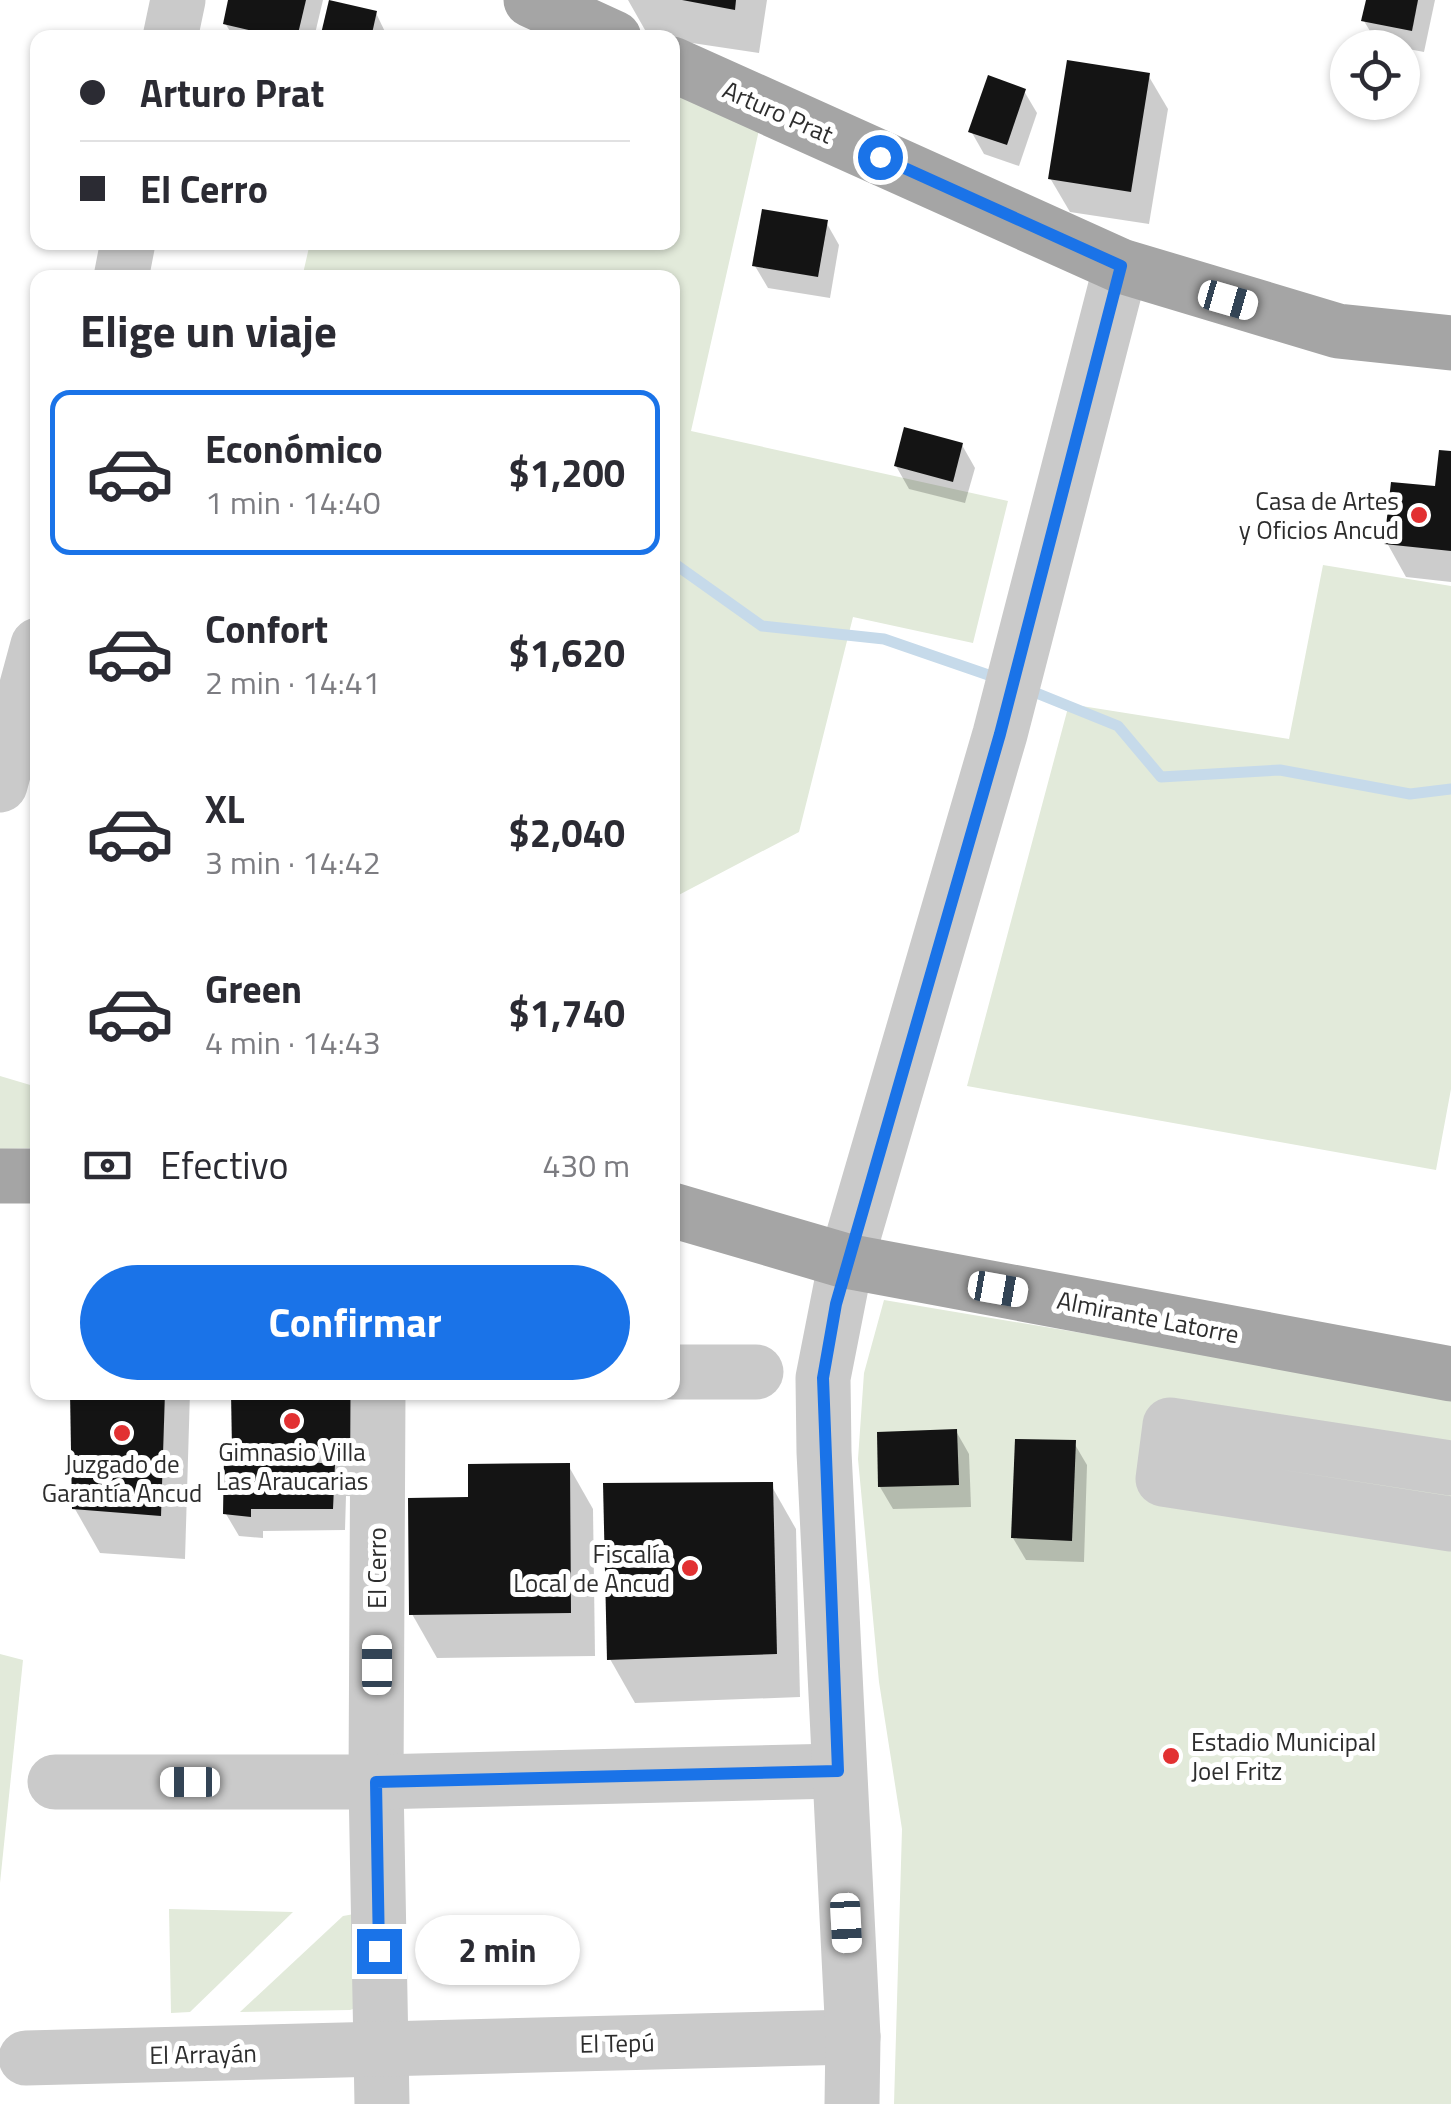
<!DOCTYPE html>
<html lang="es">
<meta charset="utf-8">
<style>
:root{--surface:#fff;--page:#f7f7f7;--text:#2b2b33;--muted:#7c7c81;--line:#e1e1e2;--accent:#1a73e8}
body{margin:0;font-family:"Titillium Web",sans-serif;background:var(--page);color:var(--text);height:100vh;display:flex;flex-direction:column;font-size:38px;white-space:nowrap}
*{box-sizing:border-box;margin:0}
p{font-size:32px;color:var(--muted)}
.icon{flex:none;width:55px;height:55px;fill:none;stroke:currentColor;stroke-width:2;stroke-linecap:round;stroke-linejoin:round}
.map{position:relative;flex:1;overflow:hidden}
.details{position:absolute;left:30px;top:270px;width:650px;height:1130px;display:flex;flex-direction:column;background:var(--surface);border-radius:20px;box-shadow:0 2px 8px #0004}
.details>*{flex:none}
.top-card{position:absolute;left:30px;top:30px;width:650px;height:220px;border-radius:20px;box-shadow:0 2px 8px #0004;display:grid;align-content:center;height:220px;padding:0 50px;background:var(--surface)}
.controls{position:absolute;left:1330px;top:30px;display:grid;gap:20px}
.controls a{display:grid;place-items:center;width:90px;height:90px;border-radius:50%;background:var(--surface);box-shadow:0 2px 8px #0004;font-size:50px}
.end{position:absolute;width:45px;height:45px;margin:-22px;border:12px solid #1a73e8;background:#fff;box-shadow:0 0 0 5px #fff}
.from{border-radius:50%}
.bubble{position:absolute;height:70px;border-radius:35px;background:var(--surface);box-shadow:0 2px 8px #0004;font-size:32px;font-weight:700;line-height:70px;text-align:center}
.car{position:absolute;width:30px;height:60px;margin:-30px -15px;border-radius:12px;box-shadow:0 0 8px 2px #0007;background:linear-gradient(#fff 24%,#345 0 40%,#fff 0 76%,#345 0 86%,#fff 0)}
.top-card b{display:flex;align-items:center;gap:35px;height:95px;font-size:38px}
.top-card b+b{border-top:2px solid var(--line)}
.top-card i{width:25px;height:25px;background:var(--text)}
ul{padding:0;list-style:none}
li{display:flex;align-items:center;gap:30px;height:165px;margin:0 20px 15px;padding:0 30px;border:5px solid transparent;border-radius:20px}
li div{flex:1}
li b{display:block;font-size:38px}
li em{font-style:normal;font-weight:700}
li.selected{border-color:var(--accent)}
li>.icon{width:90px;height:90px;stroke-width:1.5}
h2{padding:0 50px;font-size:45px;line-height:120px}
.pay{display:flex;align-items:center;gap:25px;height:110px;padding:0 50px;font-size:38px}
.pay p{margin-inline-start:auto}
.primary-button{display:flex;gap:20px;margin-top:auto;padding:20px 50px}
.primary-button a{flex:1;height:115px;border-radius:60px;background:var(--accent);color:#fff;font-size:40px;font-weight:700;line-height:115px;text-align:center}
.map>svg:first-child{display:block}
</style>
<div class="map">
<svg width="1451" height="2104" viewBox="0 0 1451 2104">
<rect width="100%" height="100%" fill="#fff"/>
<g fill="#e2eada">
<path d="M 673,90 L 759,130 L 691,431 L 1008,501 L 973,643 L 853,617 L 799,832 L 673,898 L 672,278 L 302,278 L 310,243 L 672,242 Z"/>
<path d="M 1323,565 L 1451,586 L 1451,1089 L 1436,1170 L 967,1086 L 1069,704 L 1289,739 Z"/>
<path d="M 0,1076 L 37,1087 L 37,1148 L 0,1149 Z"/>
<path d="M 884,1300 L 1451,1395 L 1451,2104 L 894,2104 L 902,1829 L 879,1682 L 858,1459 L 864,1373 Z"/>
<path d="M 0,1654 L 23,1660 L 0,1883 Z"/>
<path d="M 169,1909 L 293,1912 L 190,2012 L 171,2013 Z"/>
<path d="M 371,1911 L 366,2005 L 350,2010 L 240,2012 L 343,1916 Z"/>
</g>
<g fill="#0003">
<path d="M 231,0 L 323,0 L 314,38 L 234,38 L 225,23 Z"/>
<path d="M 628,0 L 767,0 L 759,53 L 672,40 L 672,38 L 649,37 Z"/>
<path d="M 1368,0 L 1435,0 L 1424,52 L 1377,43 L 1364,21 Z"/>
<path d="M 376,13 L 388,38 L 323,38 Z"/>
<path d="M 1148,75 L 1168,109 L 1149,224 L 1070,212 L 1050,178 Z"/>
<path d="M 1024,91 L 1037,113 L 1019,166 L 984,154 L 971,131 Z"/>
<path d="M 826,222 L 839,245 L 830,298 L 768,288 L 755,266 Z"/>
<path d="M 962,445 L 975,468 L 965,503 L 909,489 L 896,466 Z"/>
<path d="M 1451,454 L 1451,582 L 1406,577 L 1387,543 L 1437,489 Z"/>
<path d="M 72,1392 L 190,1392 L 185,1559 L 100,1553 L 75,1509 Z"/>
<path d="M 376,1392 L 376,1497 L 346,1496 L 345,1530 L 263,1531 L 263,1538 L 239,1536 L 226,1514 L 241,1460 L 235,1450 Z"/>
<path d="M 956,1431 L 969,1454 L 971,1507 L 893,1509 L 880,1487 Z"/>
<path d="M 1074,1443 L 1087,1465 L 1084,1562 L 1026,1560 L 1013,1538 Z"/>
<path d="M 568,1465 L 593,1509 L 595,1656 L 437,1658 L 412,1614 L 471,1500 Z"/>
<path d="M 771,1485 L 796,1529 L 800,1697 L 635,1703 L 610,1659 Z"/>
</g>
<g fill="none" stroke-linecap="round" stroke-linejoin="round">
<g stroke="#c6daea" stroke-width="11">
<path d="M 672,562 L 762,626 L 884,639 L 1000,679"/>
<path d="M 1024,688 L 1118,726 L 1161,777 L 1280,770 L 1410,794 L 1451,789"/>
</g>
</g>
<g fill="#141414">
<path d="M 228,0 L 306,0 L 297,38 L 283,38 L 223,24 Z"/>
<path d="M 329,0 L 377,11 L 371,38 L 320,38 Z"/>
<path d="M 682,0 L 736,0 L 735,10 Z"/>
<path d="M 1366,0 L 1418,0 L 1412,31 L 1361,21 Z"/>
<path d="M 1067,60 L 1150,73 L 1131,192 L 1048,179 Z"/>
<path d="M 988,75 L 1026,89 L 1007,145 L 968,132 Z"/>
<path d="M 762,209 L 828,220 L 818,277 L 752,266 Z"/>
<path d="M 904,427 L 963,443 L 953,482 L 894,466 Z"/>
<path d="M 1439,450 L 1451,451 L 1451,551 L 1384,544 L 1391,482 L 1435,486 Z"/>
<path d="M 70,1392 L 165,1392 L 161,1516 L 72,1509 Z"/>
<path d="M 231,1392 L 352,1392 L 352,1454 L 232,1450 Z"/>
<path d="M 957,1429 L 959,1485 L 878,1487 L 877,1432 Z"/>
<path d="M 1015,1439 L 1076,1440 L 1072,1541 L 1011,1538 Z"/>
<path d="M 224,1456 L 335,1464 L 333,1509 L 251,1509 L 251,1517 L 223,1514 Z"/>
<path d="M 570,1463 L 571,1613 L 409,1615 L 408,1498 L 468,1497 L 468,1464 Z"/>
<path d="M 773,1482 L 777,1654 L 607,1660 L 603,1483 Z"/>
</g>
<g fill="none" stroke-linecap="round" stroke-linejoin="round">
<g stroke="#cacaca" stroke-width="55">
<path d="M 170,38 L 178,0"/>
<path d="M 121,278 L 128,242"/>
<path d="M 0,785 L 38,645"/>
<path d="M 672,1372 L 756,1372"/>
<path d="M 378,1392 L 376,1782 L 382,2104"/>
<path d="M 1451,1468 L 1170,1425 L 1163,1479 L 1451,1524"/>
<path d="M 55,1782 L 376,1782 L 838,1771"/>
<path d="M 26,2058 L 853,2037"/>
<path d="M 852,2104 L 853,2037 L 824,1452 L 823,1378 L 846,1261 L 1000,734 L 1121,266"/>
</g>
<g stroke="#a5a5a5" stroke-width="55">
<path d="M 531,0 L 614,38"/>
<path d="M 672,64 L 1121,266 L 1338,331 L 1451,343"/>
<path d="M 0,1176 L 38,1176"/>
<path d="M 672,1210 L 846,1261 L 1451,1374"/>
</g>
</g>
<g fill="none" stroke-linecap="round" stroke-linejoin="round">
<path stroke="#1a73e8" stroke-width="12" d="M 379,1951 L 376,1782 L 838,1771 L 823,1378 L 836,1304 L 1000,734 L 1121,266 L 880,157"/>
</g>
<g fill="#e23132" stroke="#fff" stroke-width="4">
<circle cx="1419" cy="515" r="10"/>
<circle cx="292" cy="1421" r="10"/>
<circle cx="122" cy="1433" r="10"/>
<circle cx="690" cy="1568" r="10"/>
<circle cx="1171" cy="1756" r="10"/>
</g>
<g text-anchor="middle" stroke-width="10" stroke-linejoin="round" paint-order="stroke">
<g font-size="25" fill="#2d2d2d" stroke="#fff">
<text transform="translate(778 112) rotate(24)" y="9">Arturo Prat</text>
<text transform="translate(1148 1317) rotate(11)" y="9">Almirante Latorre</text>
<text transform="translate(377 1568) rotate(-90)" y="9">El Cerro</text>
<text transform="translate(617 2043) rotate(-1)" y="9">El Tepú</text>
<text transform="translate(203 2054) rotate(-1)" y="9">El Arrayán</text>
</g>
<g font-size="25" fill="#2d2d2d" stroke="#fff" text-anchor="end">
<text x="1399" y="510">Casa de Artes<tspan x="1399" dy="29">y Oficios Ancud</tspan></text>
<text x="292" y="1461" text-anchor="middle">Gimnasio Villa<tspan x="292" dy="29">Las Araucarias</tspan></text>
<text x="122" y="1473" text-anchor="middle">Juzgado de<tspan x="122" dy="29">Garantía Ancud</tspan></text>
<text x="670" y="1563">Fiscalía<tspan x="670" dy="29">Local de Ancud</tspan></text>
<text x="1191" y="1751" text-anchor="start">Estadio Municipal<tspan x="1191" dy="29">Joel Fritz</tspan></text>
</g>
</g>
</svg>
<div class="controls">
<a><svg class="icon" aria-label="locate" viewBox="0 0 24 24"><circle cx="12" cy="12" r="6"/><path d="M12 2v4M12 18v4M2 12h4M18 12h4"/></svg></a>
</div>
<i class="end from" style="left:880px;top:157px"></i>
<i class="end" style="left:379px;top:1951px"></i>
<div class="bubble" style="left:415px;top:1915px;width:165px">2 min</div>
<i class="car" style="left:1228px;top:300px;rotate:106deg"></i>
<i class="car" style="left:998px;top:1289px;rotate:100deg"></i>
<i class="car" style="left:377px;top:1665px;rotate:0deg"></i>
<i class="car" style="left:190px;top:1782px;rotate:270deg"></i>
<i class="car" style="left:846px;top:1923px;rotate:177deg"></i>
<div class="top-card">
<b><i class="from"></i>Arturo Prat</b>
<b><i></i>El Cerro</b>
</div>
<section class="details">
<h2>Elige un viaje</h2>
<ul>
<li class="selected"><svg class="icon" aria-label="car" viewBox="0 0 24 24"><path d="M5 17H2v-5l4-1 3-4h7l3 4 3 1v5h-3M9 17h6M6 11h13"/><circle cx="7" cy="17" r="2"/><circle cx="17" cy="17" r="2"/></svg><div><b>Económico</b><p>1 min · 14:40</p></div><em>$1,200</em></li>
<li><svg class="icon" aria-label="car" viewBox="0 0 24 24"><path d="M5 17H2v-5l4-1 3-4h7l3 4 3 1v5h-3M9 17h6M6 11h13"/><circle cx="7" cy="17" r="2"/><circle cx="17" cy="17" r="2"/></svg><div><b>Confort</b><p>2 min · 14:41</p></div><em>$1,620</em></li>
<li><svg class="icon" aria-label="car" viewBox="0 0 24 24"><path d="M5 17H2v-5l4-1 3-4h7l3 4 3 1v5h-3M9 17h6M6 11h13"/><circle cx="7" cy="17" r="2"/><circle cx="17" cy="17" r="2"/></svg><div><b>XL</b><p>3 min · 14:42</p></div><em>$2,040</em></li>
<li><svg class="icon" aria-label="car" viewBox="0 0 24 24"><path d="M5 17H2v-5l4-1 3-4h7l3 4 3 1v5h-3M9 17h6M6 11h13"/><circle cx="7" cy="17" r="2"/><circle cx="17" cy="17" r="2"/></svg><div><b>Green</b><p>4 min · 14:43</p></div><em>$1,740</em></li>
</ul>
<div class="pay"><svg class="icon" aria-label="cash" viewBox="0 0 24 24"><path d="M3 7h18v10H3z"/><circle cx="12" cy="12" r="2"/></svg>Efectivo<p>430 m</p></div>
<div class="primary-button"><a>Confirmar</a></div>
</section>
</div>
